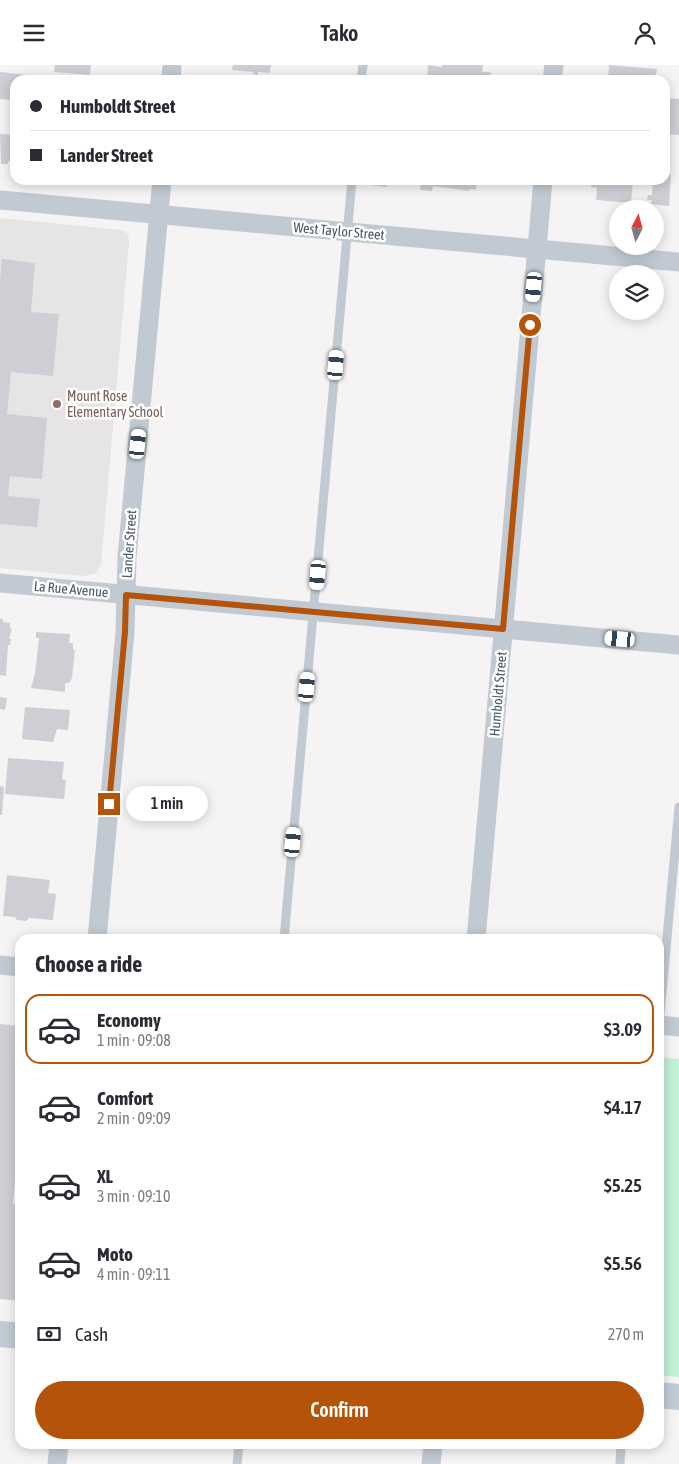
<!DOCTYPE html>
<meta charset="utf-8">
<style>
:root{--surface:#fff;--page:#f2f2f3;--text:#2b2b33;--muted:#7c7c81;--line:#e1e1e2;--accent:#b45309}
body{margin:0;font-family:"Asap Condensed",sans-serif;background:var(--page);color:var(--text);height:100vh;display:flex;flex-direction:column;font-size:19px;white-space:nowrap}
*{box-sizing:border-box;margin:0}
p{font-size:16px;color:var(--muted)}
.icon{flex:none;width:28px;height:28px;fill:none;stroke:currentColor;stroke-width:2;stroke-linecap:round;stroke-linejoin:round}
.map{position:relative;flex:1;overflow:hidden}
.drawer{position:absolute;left:15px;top:869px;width:649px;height:515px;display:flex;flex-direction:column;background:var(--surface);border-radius:15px;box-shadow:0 2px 12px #0003}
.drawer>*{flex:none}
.guide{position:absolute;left:10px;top:10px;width:660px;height:110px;border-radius:15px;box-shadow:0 2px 12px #0003;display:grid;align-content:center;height:110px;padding:0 20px;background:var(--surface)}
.needle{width:32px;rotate:6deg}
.fabs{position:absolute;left:609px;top:135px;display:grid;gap:10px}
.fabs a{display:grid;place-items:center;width:55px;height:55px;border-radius:50%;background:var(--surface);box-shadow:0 2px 12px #0003;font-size:25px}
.end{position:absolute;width:22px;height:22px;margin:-11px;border:6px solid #b45309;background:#fff;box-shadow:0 0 0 2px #fff}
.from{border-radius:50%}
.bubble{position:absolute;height:35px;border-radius:18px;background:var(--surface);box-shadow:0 2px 12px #0003;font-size:16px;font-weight:600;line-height:35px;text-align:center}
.car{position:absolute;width:15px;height:30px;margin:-15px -8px;border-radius:6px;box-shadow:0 0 4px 1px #0007;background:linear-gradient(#fff 24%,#345 0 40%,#fff 0 76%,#345 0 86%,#fff 0)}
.guide b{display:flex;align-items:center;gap:18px;height:48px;font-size:19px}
.guide b+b{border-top:1px solid var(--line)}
.guide i{width:12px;height:12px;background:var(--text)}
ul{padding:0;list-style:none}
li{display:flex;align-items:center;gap:15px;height:70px;margin:0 10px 8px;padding:0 10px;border:2px solid transparent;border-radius:15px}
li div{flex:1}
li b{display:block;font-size:19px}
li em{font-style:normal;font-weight:600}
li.selected{border-color:var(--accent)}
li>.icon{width:45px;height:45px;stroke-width:1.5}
h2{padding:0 20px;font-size:22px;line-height:60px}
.pay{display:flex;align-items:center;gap:12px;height:55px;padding:0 20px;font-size:19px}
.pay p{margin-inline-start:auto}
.button{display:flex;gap:10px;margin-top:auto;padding:10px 20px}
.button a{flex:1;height:58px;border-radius:30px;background:var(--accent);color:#fff;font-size:20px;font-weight:600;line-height:58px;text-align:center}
header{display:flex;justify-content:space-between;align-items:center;height:65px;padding:0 20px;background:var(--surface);font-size:22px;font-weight:600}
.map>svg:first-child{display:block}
</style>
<header><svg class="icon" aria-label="menu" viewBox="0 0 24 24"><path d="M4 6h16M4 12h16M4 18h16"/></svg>Tako<svg class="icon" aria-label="person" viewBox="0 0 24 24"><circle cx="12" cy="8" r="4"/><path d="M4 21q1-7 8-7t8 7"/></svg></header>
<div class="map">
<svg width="679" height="1399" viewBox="0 0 679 1399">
<rect width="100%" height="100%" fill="#f5f3f3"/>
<path fill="#e6e4e5" d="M 0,153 L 122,165 L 128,169 L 129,178 L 101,500 L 96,508 L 84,511 L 0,503 Z"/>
<path fill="#c3f1d5" d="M 659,992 L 679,994 L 679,1312 L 659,1310 Z"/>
<g fill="#cdcfd5">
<path d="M 55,0 L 91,0 L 90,10 L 54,7 Z"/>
<path d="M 233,0 L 271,0 L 270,8 L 258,7 L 258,10 L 253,9 L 253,7 L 232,5 Z"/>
<path d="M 428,0 L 442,2 L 442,0 L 483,0 L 482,7 L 491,7 L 490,15 L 427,15 Z"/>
<path d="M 609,0 L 657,4 L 655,15 L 608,15 Z"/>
<path d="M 0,7 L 47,12 L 47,15 L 15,15 L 15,38 L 11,38 L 12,35 L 0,34 Z"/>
<path d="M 665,33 L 679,34 L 679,70 L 665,69 Z"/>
<path d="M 0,69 L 15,70 L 15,97 L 8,96 L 8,99 L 1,99 Z"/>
<path d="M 665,109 L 671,109 L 669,141 L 651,139 L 652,135 L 647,135 L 648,130 L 652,130 L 653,115 L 665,115 Z"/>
<path d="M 363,115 L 391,115 L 391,118 L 387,118 L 387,122 L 363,119 Z"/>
<path d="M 421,115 L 477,115 L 476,125 L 469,124 L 469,126 L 433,121 L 432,126 L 420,125 Z"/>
<path d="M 592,115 L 633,115 L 631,138 L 596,135 L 597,123 L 591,122 Z"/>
<path d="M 2,194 L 35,198 L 31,247 L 59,249 L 53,311 L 11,307 L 7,349 L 47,353 L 42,414 L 10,411 L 8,431 L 40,434 L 37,462 L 0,459 L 0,215 Z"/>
<path d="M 0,554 L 3,554 L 3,557 L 10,558 L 10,563 L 12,564 L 9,574 L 11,574 L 10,580 L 8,580 L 6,611 L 0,610 Z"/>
<path d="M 36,567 L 70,569 L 69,578 L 73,578 L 73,585 L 75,585 L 72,613 L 69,618 L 65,618 L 65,627 L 31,623 L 35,609 L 39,573 L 36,573 Z"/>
<path d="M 0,632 L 7,633 L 5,645 L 0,644 Z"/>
<path d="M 25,642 L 70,645 L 68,665 L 57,664 L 53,677 L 22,674 Z"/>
<path d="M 8,693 L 64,697 L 62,714 L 66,715 L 64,734 L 5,729 Z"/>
<path d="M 0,721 L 4,722 L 2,750 L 0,750 Z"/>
<path d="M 7,810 L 50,815 L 48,828 L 56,829 L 53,855 L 29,853 L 26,856 L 17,855 L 15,852 L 3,851 Z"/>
<path d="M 0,959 L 20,961 L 20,1056 L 13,1139 L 20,1140 L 20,1236 L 0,1234 Z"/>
</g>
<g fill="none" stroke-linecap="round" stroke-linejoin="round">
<g stroke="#c1cad2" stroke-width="9">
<path d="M 361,15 L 363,0"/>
<path d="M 284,874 L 352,115"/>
<path d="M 659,960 L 679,742"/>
<path d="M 237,1399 L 239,1379"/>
<path d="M 620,1399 L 621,1379"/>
</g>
<g stroke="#c1cad2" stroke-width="19">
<path d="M 171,15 L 172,0"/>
<path d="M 552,15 L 554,0"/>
<path d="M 0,135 L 679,197"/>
<path d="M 0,518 L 679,580"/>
<path d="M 97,874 L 125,567 L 127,492 L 162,115"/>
<path d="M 476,874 L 543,115"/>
<path d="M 0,900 L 20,902"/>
<path d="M 659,960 L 679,962"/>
<path d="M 57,1399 L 59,1379"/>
<path d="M 431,1399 L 433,1379"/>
</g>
<g stroke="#c1cbd6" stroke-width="26">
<path d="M 0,1269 L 20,1271"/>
<path d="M 659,1330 L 679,1332"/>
</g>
</g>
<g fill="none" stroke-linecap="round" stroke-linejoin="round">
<path stroke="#b45309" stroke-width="6" d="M 109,739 L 125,567 L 126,530 L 503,564 L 530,260"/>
</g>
<circle fill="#8d6e63" stroke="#fff" stroke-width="2" cx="57" cy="339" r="5"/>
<g text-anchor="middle" stroke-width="5" stroke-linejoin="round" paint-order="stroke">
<g font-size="14" fill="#4a5661" stroke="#fff">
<text transform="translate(339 166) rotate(5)" y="5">West Taylor Street</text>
<text transform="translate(129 479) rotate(-86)" y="5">Lander Street</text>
<text transform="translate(71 524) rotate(5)" y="5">La Rue Avenue</text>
<text transform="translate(498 629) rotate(-85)" y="5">Humboldt Street</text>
</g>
<g font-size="14" fill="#785e54" stroke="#fff" text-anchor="start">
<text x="67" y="336">Mount Rose<tspan x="67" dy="16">Elementary School</tspan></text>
</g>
</g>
</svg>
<div class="fabs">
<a><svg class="needle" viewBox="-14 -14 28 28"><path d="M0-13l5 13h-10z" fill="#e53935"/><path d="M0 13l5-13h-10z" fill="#7c7c81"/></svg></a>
<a><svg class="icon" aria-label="layers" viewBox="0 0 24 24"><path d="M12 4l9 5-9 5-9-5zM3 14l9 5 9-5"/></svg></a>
</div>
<i class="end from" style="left:530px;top:260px"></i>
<i class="end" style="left:109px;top:739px"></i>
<div class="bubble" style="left:126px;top:721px;width:82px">1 min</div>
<i class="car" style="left:534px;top:222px;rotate:185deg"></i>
<i class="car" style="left:336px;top:300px;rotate:5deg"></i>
<i class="car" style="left:138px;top:379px;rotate:6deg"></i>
<i class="car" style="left:318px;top:510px;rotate:185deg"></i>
<i class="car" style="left:620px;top:574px;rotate:275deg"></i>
<i class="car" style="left:307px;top:622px;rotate:5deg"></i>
<i class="car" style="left:293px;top:777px;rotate:5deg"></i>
<div class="guide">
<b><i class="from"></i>Humboldt Street</b>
<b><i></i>Lander Street</b>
</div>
<section class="drawer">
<h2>Choose a ride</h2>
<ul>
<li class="selected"><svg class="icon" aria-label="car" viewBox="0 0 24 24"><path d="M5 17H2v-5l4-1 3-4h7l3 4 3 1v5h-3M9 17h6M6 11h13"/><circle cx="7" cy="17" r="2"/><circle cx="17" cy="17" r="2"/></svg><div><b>Economy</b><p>1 min · 09:08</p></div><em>$3.09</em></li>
<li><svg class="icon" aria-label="car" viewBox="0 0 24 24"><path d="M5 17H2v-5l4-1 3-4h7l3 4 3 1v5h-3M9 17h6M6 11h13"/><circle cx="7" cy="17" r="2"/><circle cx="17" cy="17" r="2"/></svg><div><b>Comfort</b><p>2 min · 09:09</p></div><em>$4.17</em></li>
<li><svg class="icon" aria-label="car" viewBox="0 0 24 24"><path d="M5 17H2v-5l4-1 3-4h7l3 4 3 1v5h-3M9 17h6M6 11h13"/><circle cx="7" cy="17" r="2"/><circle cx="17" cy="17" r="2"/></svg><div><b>XL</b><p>3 min · 09:10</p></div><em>$5.25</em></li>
<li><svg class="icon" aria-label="car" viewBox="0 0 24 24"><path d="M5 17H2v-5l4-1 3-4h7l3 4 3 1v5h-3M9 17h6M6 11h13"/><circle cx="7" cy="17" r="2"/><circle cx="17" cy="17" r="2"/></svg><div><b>Moto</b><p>4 min · 09:11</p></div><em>$5.56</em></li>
</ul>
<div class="pay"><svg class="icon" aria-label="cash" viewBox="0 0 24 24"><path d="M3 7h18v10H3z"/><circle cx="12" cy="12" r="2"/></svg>Cash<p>270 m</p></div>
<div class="button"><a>Confirm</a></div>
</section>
</div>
